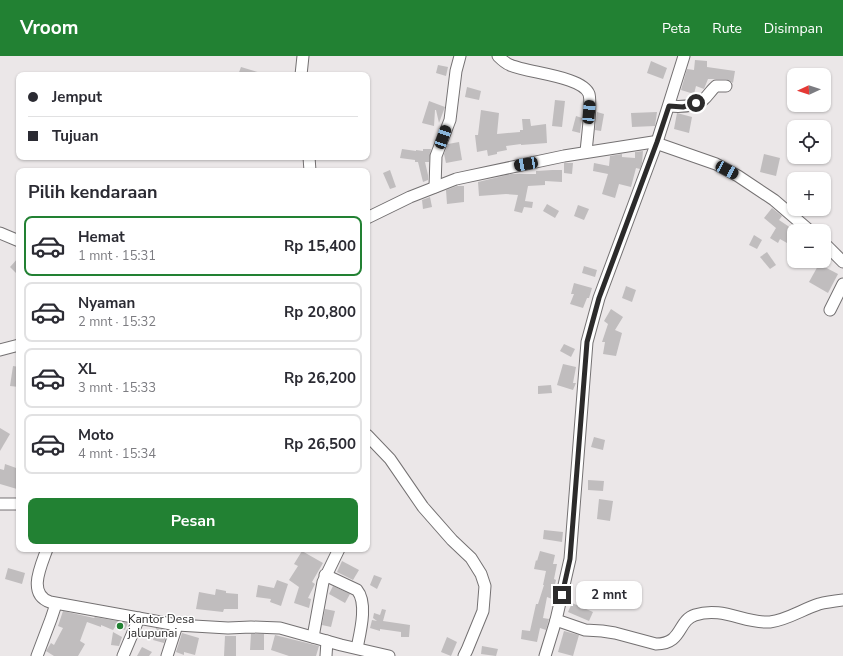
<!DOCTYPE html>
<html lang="id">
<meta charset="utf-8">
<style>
:root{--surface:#fff;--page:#f7f7f7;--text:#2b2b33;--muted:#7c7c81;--line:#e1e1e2;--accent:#228133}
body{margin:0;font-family:"Nunito Sans",sans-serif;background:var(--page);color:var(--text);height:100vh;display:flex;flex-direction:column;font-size:15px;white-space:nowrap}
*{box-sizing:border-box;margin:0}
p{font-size:13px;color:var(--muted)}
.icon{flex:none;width:22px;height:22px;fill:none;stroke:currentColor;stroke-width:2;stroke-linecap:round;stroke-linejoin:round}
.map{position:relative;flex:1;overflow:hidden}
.drawer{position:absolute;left:16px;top:112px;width:354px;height:384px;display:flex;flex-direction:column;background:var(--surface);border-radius:8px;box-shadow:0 1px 3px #0004}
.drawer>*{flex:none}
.guide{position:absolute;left:16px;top:16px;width:354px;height:88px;border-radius:8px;box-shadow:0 1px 3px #0004;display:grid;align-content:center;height:88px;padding:0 12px;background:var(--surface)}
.needle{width:26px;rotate:267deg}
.tools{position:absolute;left:787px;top:12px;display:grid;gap:8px}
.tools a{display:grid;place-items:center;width:44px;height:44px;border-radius:8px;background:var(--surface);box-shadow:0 1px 3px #0004;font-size:20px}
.end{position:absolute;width:18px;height:18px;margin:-9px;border:5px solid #2c2b2b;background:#fff;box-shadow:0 0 0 2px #fff}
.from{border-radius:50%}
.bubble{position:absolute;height:28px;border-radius:8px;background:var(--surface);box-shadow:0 1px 3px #0004;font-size:13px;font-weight:700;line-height:28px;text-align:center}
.car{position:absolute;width:12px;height:24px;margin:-12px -6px;border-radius:5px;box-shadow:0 0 3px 1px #0007;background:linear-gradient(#222 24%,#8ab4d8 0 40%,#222 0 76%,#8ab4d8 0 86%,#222 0)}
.guide b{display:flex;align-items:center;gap:14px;height:38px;font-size:15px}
.guide b+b{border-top:1px solid var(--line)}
.guide i{width:10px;height:10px;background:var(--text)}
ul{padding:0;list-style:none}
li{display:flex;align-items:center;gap:12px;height:60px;margin:0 8px 6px;padding:0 4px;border:2px solid var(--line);border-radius:8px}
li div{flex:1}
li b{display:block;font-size:15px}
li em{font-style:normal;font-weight:700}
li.current{border-color:var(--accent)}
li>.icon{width:36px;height:36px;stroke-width:1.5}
h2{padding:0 12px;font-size:18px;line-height:48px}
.action{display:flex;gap:8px;margin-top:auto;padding:8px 12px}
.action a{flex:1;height:46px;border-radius:8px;background:var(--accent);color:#fff;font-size:16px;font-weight:700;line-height:46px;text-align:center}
header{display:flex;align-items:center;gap:24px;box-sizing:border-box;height:56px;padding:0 20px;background:var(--accent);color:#fff}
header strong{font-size:19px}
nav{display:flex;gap:22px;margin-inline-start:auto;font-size:14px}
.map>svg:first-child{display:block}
</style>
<header>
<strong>Vroom</strong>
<nav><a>Peta</a><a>Rute</a><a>Disimpan</a></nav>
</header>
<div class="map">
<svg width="843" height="600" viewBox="0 0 843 600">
<rect width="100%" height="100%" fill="#ebe7e8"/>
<g fill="#c0bdbe">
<path d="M 695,4 L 707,5 L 707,11 L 735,15 L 733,27 L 726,23 L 708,23 L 704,33 L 696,30 L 694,38 L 681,34 L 687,13 L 694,14 Z"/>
<path d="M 651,5 L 667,12 L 663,23 L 647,17 Z"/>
<path d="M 438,9 L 448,11 L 446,20 L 436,17 Z"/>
<path d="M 241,11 L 261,17 L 261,19 L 238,19 Z"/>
<path d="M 467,31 L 481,35 L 479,44 L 465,41 Z"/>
<path d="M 555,44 L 565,45 L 562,71 L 552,70 Z"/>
<path d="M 429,45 L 445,51 L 439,67 L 436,54 L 435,54 L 434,70 L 422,67 Z"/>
<path d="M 481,54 L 499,57 L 497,78 L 520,76 L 520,74 L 523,74 L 522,63 L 530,63 L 531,70 L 546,68 L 547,87 L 521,89 L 521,88 L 506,90 L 507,94 L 497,96 L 497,98 L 488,100 L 487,94 L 477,96 L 475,79 L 478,79 Z"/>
<path d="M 597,56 L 604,58 L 601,75 L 595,74 Z"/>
<path d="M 657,56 L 655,70 L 632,71 L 631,57 Z"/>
<path d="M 677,57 L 692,61 L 689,77 L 674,73 Z"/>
<path d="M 576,60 L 582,62 L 580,77 L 572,75 Z"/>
<path d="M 459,86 L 462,104 L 446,107 L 444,98 L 448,88 Z"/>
<path d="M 402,93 L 416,95 L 416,94 L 423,95 L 423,93 L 431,93 L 429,106 L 425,106 L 428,119 L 428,124 L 423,126 L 418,106 L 415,106 L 415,104 L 400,102 Z"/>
<path d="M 643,95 L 642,107 L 640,113 L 636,112 L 631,131 L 619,128 L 615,142 L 602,138 L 608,118 L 593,115 L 594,107 L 609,110 L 610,100 L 622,98 L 622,101 L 635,102 L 635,96 Z"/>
<path d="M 764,98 L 780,102 L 776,120 L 760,116 Z"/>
<path d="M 564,107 L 573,107 L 572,118 L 564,117 Z"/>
<path d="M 390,114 L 396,131 L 390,133 L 383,117 Z"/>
<path d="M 552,114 L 562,114 L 562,126 L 545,125 L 545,129 L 528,130 L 525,145 L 533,146 L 532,152 L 524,151 L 522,157 L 514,155 L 518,139 L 506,138 L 479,140 L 478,126 L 511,118 L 536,118 L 536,115 Z"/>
<path d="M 457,130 L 464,130 L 464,146 L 447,148 L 446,134 Z"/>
<path d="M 430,141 L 432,151 L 423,153 L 422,144 Z"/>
<path d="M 547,148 L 559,155 L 555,162 L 543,155 Z"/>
<path d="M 578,149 L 589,153 L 584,164 L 574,160 Z"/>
<path d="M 772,152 L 782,160 L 779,164 L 794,174 L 794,191 L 780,183 L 778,187 L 770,182 L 776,172 L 764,162 Z"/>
<path d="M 754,179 L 762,184 L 757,193 L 749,189 Z"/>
<path d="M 767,196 L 776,209 L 770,213 L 760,201 Z"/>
<path d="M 19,201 L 19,220 L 10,211 Z"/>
<path d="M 819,208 L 838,218 L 828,237 L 809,226 Z"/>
<path d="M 584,210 L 597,214 L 595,221 L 582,217 Z"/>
<path d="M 574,227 L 592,232 L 589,242 L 587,242 L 583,252 L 570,248 L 574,238 L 571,238 Z"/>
<path d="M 626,230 L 636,234 L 632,246 L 622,242 Z"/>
<path d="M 611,253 L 623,261 L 615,274 L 622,277 L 616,300 L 603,298 L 605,286 L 602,286 L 608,268 L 604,265 Z"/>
<path d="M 564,288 L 575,293 L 571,301 L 560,295 Z"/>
<path d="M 563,308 L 576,311 L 573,327 L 576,327 L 573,334 L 557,329 Z"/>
<path d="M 13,310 L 19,311 L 19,331 L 10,330 Z"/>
<path d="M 551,329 L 552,337 L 538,338 L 538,330 Z"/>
<path d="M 0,372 L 10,378 L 0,395 Z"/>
<path d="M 594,381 L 605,384 L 603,394 L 591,391 Z"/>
<path d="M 5,408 L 19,413 L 19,427 L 17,433 L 0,428 L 0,413 L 4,414 Z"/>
<path d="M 588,424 L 604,425 L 603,435 L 588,434 Z"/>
<path d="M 599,443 L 613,445 L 610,465 L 597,463 Z"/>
<path d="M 544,474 L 563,476 L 562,486 L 543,483 Z"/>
<path d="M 302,495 L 323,507 L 312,526 L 315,528 L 308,542 L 311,543 L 309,552 L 294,547 L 299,531 L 289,524 L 298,510 L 294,508 Z"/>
<path d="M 540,495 L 555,499 L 553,508 L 557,508 L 554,523 L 556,524 L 553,537 L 554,537 L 552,543 L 547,541 L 543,562 L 549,563 L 546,574 L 540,572 L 537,586 L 521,583 L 522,574 L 530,575 L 536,548 L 538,548 L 544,529 L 543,529 L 546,515 L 534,513 L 536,504 L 537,505 Z"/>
<path d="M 342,505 L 359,514 L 353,524 L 337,516 Z"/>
<path d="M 8,512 L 25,517 L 22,528 L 5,523 Z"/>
<path d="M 374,519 L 382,522 L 377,533 L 370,529 Z"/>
<path d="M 277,524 L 288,528 L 281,550 L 270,546 L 271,543 L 256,541 L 258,529 L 274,532 Z"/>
<path d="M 333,530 L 350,538 L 345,547 L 329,538 Z"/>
<path d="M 216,533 L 226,535 L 226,537 L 238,538 L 238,553 L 224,553 L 223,556 L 196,553 L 199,536 L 215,539 Z"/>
<path d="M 572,547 L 593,556 L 589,565 L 568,556 Z"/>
<path d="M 325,553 L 335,555 L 331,571 L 322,569 Z"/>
<path d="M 382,553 L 386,554 L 383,565 L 410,569 L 409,581 L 401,581 L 401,576 L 380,573 L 380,575 L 370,572 L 372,564 L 377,565 L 373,562 L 374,557 L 380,559 Z"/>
<path d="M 63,555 L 94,562 L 95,561 L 128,567 L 125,574 L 115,571 L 113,574 L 101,569 L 101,571 L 87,566 L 80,585 L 85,588 L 78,600 L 54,600 L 46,595 L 51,587 L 54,589 L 63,572 L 58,570 Z"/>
<path d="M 156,572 L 168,574 L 164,587 L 153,584 Z"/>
<path d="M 564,575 L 579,579 L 573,600 L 558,596 Z"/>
<path d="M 113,576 L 122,581 L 119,590 L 111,589 Z"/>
<path d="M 182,577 L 199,582 L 195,599 L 184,596 L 184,599 L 176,596 Z"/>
<path d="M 251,578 L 264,578 L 264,594 L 250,594 Z"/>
<path d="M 275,579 L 319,590 L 316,600 L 289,600 L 271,594 Z"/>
<path d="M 225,580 L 236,580 L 236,600 L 224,600 Z"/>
<path d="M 447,581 L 457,586 L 451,600 L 441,596 Z"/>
<path d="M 482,590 L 498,593 L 496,600 L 481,598 Z"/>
<path d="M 142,591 L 152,596 L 149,600 L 137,600 Z"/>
</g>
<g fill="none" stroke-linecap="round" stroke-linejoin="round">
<defs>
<g id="minor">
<path d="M 498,0 C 502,4 505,7 510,9 C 527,17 582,20 589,38 C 592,49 587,83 586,96"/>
<path d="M 301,19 L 303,0"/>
<path d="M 669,50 C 680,51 694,51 703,44 C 708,40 711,34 716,30 L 726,30"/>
<path d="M 309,101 L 310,115"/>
<path d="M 435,131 L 436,100 L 450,64 L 456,15 L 460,0"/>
<path d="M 367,162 L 410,141 L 456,123 L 564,100 L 653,86 L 716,108 L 738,120 L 774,144 L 810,175"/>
<path d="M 0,177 L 19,185"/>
<path d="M 824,187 L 843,206"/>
<path d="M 830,254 L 843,228"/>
<path d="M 0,294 L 19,289"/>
<path d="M 367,379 L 390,403 L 423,451 L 452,484 L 471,502 L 481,518 L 485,530 L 483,555 L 467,594 L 464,600"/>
<path d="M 0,448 L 19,448"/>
<path d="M 47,493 C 41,510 27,538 50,546 L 177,569 L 228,572 L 251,571 L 280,572 L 341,589 L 389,600"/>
<path d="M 325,519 L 357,534 C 368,547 360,577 357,592"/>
<path d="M 556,564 L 585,574 L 602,575 L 615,577 L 656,588 C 683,588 677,565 695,559 C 723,550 745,568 770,566 C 787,564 803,553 819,548 C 827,546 835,545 843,544"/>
<path d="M 313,581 L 323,526 L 339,493"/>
<path d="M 37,600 L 51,563 L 56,548"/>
<path d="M 123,600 L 139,562"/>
<path d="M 167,600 L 177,569"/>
<path d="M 326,600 L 327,585"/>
<path d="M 545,600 L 556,564 L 570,503 L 587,286 L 599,242 L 657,86 L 684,0"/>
</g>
</defs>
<use href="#minor" stroke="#747172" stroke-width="13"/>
<use href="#minor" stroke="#fff" stroke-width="11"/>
</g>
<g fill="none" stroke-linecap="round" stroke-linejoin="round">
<path stroke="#2c2b2b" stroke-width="5" d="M 562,539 L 570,503 L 587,286 L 599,242 L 657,86 L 669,50 L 683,51 L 696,47"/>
</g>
<circle fill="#228133" stroke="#fff" stroke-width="1.5" cx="120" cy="570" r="4"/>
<g text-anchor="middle" stroke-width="3" stroke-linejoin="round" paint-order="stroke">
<g font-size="12" fill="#2c2b2b" stroke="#fff" text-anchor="start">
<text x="128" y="567">Kantor Desa<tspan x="128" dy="14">jalupunai</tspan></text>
</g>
</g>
</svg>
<div class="tools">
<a><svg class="needle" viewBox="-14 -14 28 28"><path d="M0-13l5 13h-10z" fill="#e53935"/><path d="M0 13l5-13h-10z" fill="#7c7c81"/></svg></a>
<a><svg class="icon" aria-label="locate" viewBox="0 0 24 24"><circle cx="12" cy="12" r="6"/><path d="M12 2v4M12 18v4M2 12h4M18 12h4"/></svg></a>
<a>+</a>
<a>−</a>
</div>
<i class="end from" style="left:696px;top:47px"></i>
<i class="end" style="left:562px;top:539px"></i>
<div class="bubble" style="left:576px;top:525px;width:66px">2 mnt</div>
<i class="car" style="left:589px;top:56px;rotate:5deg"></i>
<i class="car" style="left:443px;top:81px;rotate:19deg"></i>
<i class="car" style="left:526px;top:108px;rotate:260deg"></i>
<i class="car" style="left:727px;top:114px;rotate:118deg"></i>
<div class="guide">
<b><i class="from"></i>Jemput</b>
<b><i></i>Tujuan</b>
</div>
<section class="drawer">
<h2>Pilih kendaraan</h2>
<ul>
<li class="current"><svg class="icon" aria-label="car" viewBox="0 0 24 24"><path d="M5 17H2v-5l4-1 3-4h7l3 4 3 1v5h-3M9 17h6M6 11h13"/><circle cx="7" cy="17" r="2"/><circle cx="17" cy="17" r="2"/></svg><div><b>Hemat</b><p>1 mnt · 15:31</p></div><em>Rp 15,400</em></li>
<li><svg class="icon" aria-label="car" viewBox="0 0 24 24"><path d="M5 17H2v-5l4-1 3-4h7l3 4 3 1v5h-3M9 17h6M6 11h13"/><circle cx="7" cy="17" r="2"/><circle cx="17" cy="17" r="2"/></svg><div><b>Nyaman</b><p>2 mnt · 15:32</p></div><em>Rp 20,800</em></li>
<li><svg class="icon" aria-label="car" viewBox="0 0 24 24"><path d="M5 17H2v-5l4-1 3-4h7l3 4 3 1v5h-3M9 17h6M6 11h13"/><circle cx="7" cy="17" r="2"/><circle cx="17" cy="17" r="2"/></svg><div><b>XL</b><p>3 mnt · 15:33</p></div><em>Rp 26,200</em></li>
<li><svg class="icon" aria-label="car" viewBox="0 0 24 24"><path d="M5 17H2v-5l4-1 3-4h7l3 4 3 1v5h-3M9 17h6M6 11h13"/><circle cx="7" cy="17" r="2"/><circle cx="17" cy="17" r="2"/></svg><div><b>Moto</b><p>4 mnt · 15:34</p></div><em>Rp 26,500</em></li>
</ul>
<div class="action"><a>Pesan</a></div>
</section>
</div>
